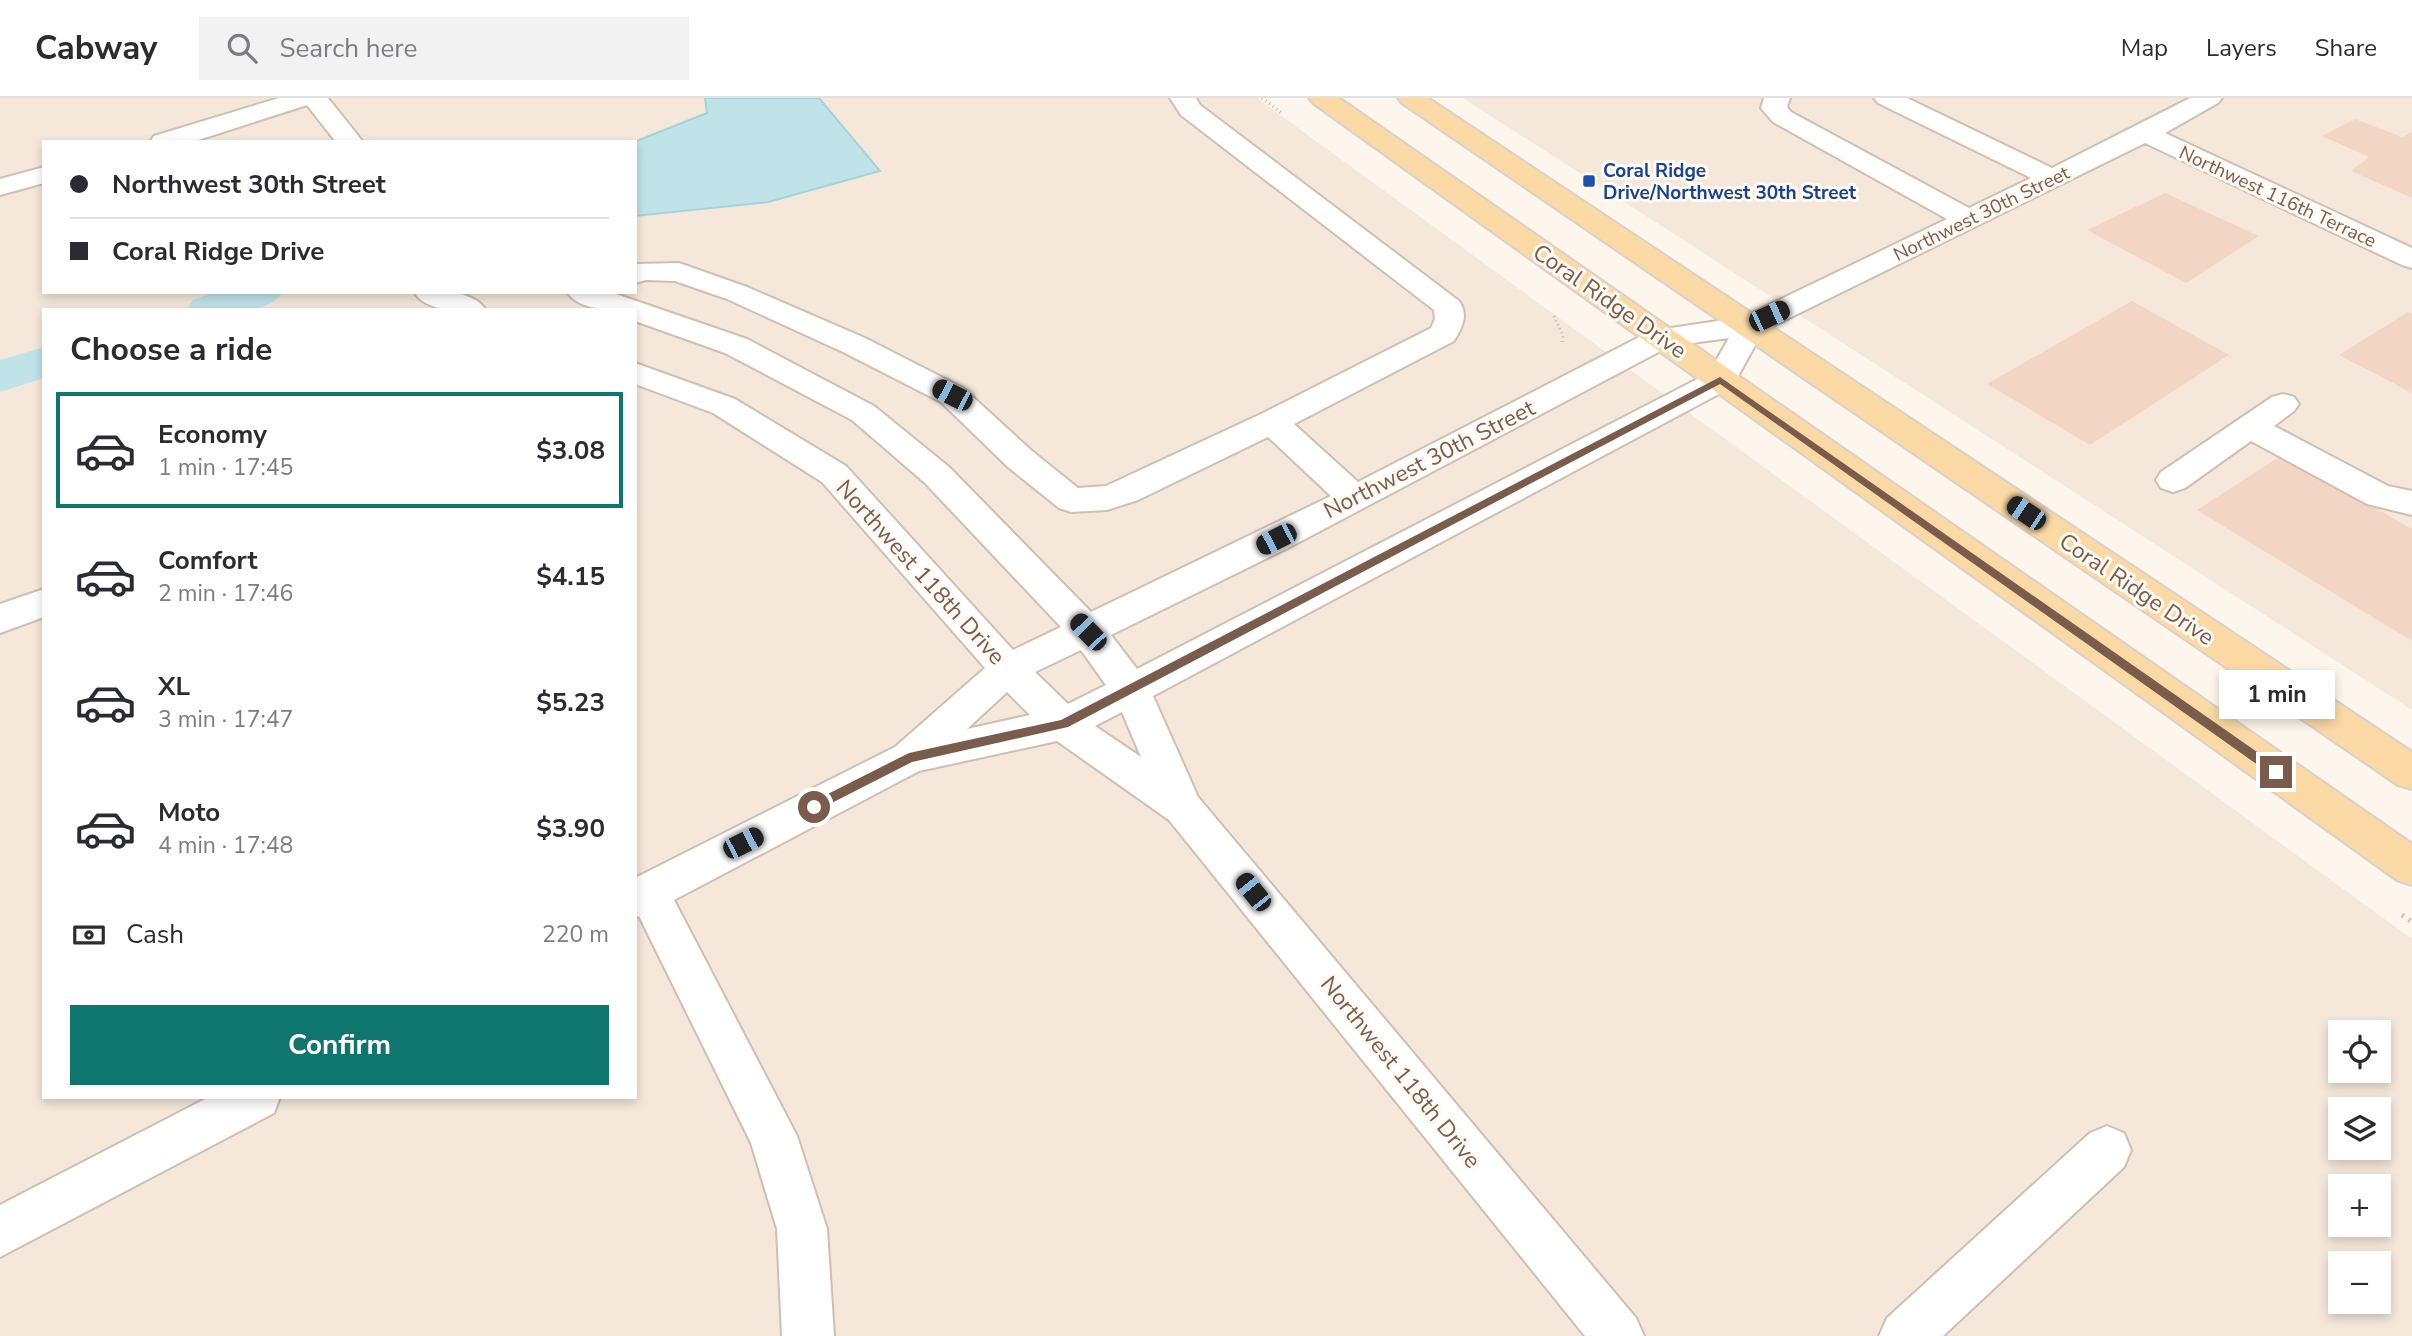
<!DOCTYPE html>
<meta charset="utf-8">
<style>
:root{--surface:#fff;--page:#f2f2f3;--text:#2b2b33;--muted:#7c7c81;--line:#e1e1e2;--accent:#0f766e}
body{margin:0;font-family:"Nunito Sans",sans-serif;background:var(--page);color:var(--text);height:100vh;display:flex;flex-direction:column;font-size:26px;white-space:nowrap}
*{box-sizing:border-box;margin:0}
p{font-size:23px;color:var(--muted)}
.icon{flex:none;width:38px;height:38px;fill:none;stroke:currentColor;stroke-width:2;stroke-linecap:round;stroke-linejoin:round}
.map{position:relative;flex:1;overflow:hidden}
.sheet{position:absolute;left:42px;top:210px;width:595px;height:791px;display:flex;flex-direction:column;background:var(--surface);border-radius:0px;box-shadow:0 4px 10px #0003}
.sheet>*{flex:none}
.banner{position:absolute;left:42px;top:42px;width:595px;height:154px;border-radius:0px;box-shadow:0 4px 10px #0003;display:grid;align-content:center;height:154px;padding:0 28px;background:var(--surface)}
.controls{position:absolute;left:2328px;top:922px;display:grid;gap:14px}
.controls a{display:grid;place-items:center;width:63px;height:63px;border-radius:0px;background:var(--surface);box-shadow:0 4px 10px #0003;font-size:35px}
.end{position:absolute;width:32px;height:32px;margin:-16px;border:9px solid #7a5c4d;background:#fff;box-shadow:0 0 0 4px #fff}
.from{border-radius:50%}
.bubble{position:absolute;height:49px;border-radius:0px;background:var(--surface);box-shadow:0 4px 10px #0003;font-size:23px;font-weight:700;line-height:49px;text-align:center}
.car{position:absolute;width:21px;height:42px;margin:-21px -10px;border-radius:9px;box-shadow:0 0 5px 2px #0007;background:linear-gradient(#222 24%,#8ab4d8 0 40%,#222 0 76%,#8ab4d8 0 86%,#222 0)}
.banner b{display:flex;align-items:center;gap:24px;height:66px;font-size:26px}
.banner b+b{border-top:2px solid var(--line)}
.banner i{width:18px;height:18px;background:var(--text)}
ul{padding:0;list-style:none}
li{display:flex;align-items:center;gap:21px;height:116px;margin:0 14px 10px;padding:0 14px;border:4px solid transparent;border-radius:0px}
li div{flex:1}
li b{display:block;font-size:26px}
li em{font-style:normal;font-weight:700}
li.on{border-color:var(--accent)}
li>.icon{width:63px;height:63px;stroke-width:1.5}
h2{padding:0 28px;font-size:32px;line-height:84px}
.pay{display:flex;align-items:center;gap:18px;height:77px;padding:0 28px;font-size:26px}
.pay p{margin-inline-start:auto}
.action{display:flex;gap:14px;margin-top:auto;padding:14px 28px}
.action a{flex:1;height:80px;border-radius:0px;background:var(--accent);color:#fff;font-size:28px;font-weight:700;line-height:80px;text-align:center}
header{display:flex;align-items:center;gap:42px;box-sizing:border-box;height:98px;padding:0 35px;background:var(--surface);border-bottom:2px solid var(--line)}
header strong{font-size:33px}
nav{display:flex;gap:38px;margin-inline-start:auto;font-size:24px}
.search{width:490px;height:63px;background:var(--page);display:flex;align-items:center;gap:18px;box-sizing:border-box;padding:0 24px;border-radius:0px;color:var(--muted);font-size:26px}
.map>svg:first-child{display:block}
</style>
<header>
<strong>Cabway</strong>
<div class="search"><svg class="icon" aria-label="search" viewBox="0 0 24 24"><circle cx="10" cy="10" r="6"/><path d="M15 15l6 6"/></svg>Search here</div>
<nav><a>Map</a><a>Layers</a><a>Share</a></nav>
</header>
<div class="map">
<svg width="2412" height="1238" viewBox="0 0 2412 1238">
<rect width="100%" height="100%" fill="#fdf6ec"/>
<g fill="#f5e8da" fill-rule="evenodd">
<path d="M 0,0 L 1257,0 L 2412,841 L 2412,1238 L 0,1238 ZM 44,44 L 635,44 L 635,194 L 44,194 ZM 44,212 L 635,212 L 635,999 L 44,999 ZM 2340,934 L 2378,934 L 2378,973 L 2340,973 ZM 2340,1012 L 2378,1012 L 2378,1050 L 2340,1050 ZM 2340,1088 L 2378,1088 L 2378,1127 L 2340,1127 ZM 2340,1166 L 2378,1166 L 2378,1204 L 2340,1204 Z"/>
<path d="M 1463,0 L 2412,0 L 2412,612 Z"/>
</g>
<path fill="#bfe3e8" stroke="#a5d3da" stroke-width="2" d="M 705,0 L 819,0 L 880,73 L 768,104 L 635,118 L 634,44 L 707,15 Z"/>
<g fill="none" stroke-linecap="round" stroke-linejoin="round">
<g fill="#bfe3e8" fill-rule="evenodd">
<path d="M 216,194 L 283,194 C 265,221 215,212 186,212 L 193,202 Z"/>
<path d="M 44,249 L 44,280 L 0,294 L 0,262 Z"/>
</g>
</g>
<g fill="#f3d5c3">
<path d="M 2355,21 L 2402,39 L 2412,34 L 2412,100 L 2351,73 L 2369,59 L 2322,38 Z"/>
<path d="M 2165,95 L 2259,138 L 2186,185 L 2087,132 Z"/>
<path d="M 2132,203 L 2229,257 L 2090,347 L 1987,286 Z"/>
<path d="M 2408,214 L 2412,216 L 2412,295 L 2339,257 Z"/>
<path d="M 2282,357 L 2412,431 L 2412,543 L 2197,412 Z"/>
</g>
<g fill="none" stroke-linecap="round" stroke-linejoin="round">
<defs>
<g id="minor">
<path d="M 279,0 L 328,0 L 363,44 L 336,44 L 307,7 L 192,44 L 150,44 L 154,38 Z"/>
<path d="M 1170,0 L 1196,0 L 1200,7 L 1459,203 C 1469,217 1462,230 1454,243 L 1294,326 L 1358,384 L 1651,233 L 1744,219 L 1947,121 L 1773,24 L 1761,10 L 1764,0 L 1790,0 L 1787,9 L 1791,14 L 1969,110 L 2031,80 L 1878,5 L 1874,0 L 1907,0 L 2052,70 L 2190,0 L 2222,0 L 2218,5 L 2165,35 L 2412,150 L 2412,170 L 2402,167 L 2145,45 L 1763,233 L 1732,289 L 1153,598 L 1198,699 L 1636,1220 L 1644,1238 L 1585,1238 L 1169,722 L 1057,643 L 919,673 L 674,802 L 797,1038 L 827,1131 L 834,1238 L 782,1238 L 777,1131 L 751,1045 L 639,818 L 635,820 L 635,780 L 895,649 L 985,570 L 822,384 L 713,315 L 635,286 L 635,265 L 735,301 L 846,368 L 1013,552 L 1061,529 L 925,385 L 852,322 L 725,255 L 635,223 L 635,212 C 614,212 580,214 567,194 L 610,194 L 747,241 L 874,308 L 949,369 L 1091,514 L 1331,398 L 1268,339 L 1138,402 L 1107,412 L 1071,414 L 1059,410 L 1008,369 L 941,304 L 843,254 L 727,201 L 675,183 L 646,182 L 635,185 L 635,166 L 679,165 L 747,189 L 865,240 L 963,290 L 1032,353 L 1078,390 L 1106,388 L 1261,316 L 1431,230 L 1435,221 L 1434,212 L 1181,17 ZM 1729,240 L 1709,275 L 1137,571 L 1111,537 L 1288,450 L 1670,248 ZM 1081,552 L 1106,587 L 1068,606 L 1035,574 ZM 1007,594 L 1030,617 L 967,631 ZM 1122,614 L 1141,659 L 1095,628 Z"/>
<path d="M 44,69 L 44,85 L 0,97 L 0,81 Z"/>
<path d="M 414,194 C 436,194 471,190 486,212 C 463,212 428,216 414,194 Z"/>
<path d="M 2283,296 L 2294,299 L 2299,306 L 2294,313 L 2274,328 L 2388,388 L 2412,393 L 2412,417 L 2367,406 L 2251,343 L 2185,390 L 2173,394 L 2161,390 L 2156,382 L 2161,374 L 2272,299 Z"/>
<path d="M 44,491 L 44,519 L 0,535 L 0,506 Z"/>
<path d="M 209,999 L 280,999 L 274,1015 L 0,1159 L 0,1107 Z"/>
<path d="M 2107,1028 L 2124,1035 L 2131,1052 L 2124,1069 L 1943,1238 L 1879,1238 L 1887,1220 L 2090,1035 Z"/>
</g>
<g id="major">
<path d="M 1309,0 L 1339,0 L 2412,746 L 2412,787 L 2397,782 L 1313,5 Z"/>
<path d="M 1398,0 L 1428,0 L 2412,654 L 2412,691 L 2398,687 L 1402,5 Z"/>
</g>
</defs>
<use href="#minor" stroke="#d1beb0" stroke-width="4"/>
<use href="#major" stroke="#dad1cd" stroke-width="4"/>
<g stroke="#d9b8a5" stroke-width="3.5" stroke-dasharray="1 3.5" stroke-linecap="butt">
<path d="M 1262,0 L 1283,16"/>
<path d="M 1554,218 L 1563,238 L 1562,245"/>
</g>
<path stroke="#d9b8a5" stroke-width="5" stroke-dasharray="2 6" stroke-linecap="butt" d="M 2402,817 L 2412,824"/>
<use href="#minor" fill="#fff" fill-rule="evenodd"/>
<use href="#major" fill="#fbd9a5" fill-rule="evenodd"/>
</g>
<path fill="#7a5c4d" d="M 1720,279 L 2280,670 L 2280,677 L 2272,677 L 1720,286 L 1068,629 L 912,664 L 818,712 L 814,714 L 808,709 L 810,705 L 909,655 L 1061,622 Z"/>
<rect fill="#1a4fb4" stroke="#fffaf3" stroke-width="2.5" x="1582" y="76" width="14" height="14" rx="3.5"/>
<g text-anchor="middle" stroke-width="6" stroke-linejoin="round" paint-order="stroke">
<g font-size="19" font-weight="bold" fill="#164399" stroke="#fffaf3" text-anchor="start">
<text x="1603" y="79">Coral Ridge<tspan x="1603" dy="22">Drive/Northwest 30th Street</tspan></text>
</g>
<g font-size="19" fill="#7a5c4d" stroke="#fffaf3">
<text transform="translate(2278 98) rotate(25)" y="7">Northwest 116th Terrace</text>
<text transform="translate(1981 115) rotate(-26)" y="7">Northwest 30th Street</text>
</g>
<g font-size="23" fill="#7a5c4d" stroke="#fffaf3">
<text transform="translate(1610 203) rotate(35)" y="8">Coral Ridge Drive</text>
<text transform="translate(1429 361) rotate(-27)" y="8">Northwest 30th Street</text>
<text transform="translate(921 474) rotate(48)" y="8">Northwest 118th Drive</text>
<text transform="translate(2137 491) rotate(34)" y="8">Coral Ridge Drive</text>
<text transform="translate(1401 974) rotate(51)" y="8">Northwest 118th Drive</text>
</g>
</g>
</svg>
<div class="controls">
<a><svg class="icon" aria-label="locate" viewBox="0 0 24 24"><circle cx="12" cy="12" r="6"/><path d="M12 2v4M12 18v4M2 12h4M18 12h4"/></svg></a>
<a><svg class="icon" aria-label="layers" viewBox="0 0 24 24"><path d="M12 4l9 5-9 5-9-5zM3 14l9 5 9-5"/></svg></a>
<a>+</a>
<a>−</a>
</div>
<i class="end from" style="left:814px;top:709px"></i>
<i class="end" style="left:2276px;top:674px"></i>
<div class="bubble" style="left:2219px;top:572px;width:116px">1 min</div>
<i class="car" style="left:1769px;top:218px;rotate:65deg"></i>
<i class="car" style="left:952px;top:297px;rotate:297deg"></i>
<i class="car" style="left:2026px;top:415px;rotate:304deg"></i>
<i class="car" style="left:1276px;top:441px;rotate:243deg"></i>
<i class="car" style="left:1088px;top:534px;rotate:316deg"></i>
<i class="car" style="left:743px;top:745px;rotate:63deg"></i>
<i class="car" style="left:1253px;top:794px;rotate:321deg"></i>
<div class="banner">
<b><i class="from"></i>Northwest 30th Street</b>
<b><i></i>Coral Ridge Drive</b>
</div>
<section class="sheet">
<h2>Choose a ride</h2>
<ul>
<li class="on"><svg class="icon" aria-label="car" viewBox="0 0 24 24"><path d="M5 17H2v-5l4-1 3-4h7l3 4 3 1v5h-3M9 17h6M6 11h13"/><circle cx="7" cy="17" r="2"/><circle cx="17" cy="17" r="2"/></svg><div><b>Economy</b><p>1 min · 17:45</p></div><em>$3.08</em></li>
<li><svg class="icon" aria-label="car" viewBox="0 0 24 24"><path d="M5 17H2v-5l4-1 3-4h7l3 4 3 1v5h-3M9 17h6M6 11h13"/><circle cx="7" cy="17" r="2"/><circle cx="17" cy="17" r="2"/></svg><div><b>Comfort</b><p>2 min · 17:46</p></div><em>$4.15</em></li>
<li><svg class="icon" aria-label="car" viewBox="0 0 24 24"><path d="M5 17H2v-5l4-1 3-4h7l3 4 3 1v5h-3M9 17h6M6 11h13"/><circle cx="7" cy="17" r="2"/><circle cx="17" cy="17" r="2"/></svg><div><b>XL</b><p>3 min · 17:47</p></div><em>$5.23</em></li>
<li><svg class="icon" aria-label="car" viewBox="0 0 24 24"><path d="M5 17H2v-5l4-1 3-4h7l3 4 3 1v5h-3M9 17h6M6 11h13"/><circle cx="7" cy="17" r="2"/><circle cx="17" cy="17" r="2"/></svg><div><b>Moto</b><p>4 min · 17:48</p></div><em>$3.90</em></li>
</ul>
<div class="pay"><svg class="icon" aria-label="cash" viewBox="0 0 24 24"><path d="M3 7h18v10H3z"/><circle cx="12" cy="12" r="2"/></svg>Cash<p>220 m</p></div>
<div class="action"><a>Confirm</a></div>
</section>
</div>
